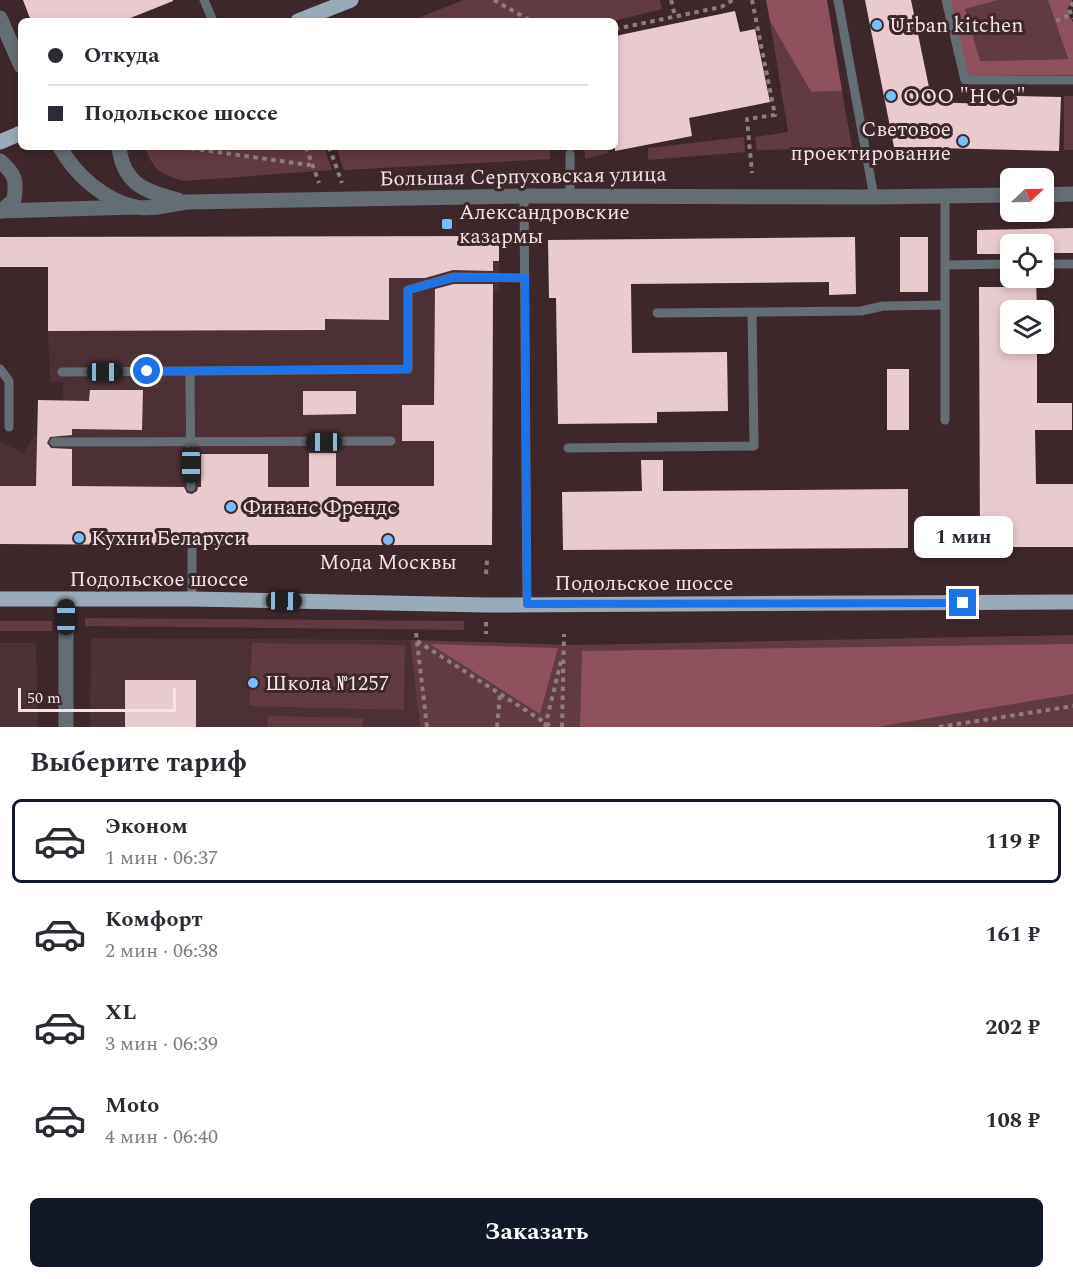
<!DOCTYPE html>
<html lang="ru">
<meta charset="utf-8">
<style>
:root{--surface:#fff;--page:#f2f2f3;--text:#2b2b33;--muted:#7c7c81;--line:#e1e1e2;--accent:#111827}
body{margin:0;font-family:Spectral,serif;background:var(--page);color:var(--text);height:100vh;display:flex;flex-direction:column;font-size:22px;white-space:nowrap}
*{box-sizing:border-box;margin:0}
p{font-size:20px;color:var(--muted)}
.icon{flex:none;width:33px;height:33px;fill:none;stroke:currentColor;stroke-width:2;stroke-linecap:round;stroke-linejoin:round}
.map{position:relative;height:727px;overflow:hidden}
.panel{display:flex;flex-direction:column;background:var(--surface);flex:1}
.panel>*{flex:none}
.banner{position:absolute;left:18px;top:18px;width:600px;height:132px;border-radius:9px;box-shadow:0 3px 9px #0003;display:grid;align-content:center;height:132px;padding:0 30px;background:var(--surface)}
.needle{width:39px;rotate:68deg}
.fabs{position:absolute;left:1000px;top:168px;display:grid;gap:12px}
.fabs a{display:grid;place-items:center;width:54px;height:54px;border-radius:9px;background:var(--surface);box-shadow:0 3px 9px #0003;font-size:30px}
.scale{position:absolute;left:18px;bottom:15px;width:158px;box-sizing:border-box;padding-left:6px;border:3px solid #f3e3e5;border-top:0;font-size:16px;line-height:21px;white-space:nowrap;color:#f3e3e5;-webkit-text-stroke:4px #3e272b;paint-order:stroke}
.end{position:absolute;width:27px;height:27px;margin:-14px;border:8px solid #1a73e8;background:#fff;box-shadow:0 0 0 3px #fff}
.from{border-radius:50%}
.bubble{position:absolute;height:42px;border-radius:9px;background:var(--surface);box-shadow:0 3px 9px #0003;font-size:20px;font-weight:700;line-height:42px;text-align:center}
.car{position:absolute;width:18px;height:36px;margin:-18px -9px;border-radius:8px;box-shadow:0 0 4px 2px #0007;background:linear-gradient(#222 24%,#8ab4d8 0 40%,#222 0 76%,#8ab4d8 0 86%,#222 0)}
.banner b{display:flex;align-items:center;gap:21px;height:57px;font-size:22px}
.banner b+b{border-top:2px solid var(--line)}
.banner i{width:15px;height:15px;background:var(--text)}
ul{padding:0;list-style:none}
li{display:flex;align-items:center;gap:18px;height:84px;margin:0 12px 9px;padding:0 18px;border:3px solid transparent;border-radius:9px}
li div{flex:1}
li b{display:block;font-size:22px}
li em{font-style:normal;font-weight:700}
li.current{border-color:var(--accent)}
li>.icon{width:54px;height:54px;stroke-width:1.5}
h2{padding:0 30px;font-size:27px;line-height:72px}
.action{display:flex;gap:12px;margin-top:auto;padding:12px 30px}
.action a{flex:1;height:69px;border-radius:9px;background:var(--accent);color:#fff;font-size:24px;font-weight:700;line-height:69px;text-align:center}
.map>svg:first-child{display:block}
</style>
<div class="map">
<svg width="1073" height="727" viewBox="0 0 1073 727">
<rect width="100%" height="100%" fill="#3e272b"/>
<g fill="#4c3035">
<path d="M 326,236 L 499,236 L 499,291 L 493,291 L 492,545 L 0,544 L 0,442 L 23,453 L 41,426 L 64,425 L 63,382 L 50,382 L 48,331 L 324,330 Z"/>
<path d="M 91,638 L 410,640 L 420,727 L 90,727 Z"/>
<path d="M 0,643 L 36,643 L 38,727 L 0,727 Z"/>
</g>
<g fill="#613b41">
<path d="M 463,0 L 660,0 L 662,9 L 614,21 L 411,21 Z"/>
<path d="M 998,0 L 1048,0 L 1068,59 L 979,61 L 965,9 Z"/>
<path d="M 770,21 L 811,92 L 842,91 L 852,148 L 757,150 L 755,137 L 788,132 Z"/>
<rect x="1064" y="96" width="9" height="54"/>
<path d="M 744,137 L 745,152 L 648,160 L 648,148 Z"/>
<path d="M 145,147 L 324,147 L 332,170 L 184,181 C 160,174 154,171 145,147 Z"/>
<path d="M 336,147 L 550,147 L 550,159 L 344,170 Z"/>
<path d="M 584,147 L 607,147 L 608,153 L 585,159 Z"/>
<path d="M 85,618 L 464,621 L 464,630 L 85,626 Z"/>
<rect x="0" y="621" width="52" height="10"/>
<path d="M 1073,635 L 1073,727 L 420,727 L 410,640 L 573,645 Z"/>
<path d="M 252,643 L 405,645 L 404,710 L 249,706 Z"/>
<path d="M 268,716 L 363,718 L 362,727 L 267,727 Z"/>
</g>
<g fill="#8d505c">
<path d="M 766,0 L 827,0 L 842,91 L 811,92 L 770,21 Z"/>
<path d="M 950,0 L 998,0 L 965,9 L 980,61 L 1068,59 L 1048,0 L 1072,0 C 1066,8 1067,14 1073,22 L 1073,75 L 967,76 Z"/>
<path d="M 430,644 L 558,648 L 540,714 Z"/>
<path d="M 1073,644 L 1073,694 L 876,727 L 580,727 L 582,651 Z"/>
</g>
<g fill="#e9cbcf">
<path d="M 23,0 L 173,0 L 173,1 L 123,21 L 31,21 Z"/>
<path d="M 865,0 L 911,0 L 932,102 L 1015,105 L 1015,96 L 1061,97 L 1059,151 L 894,147 Z"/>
<path d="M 735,11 L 740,32 L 755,29 L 770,102 L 689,118 L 692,136 L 615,151 L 615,36 Z"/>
<path d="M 1073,228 L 1073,253 L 1044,253 L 1044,244 L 1011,244 L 1011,254 L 977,254 L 977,230 Z"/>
<path d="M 499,236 L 499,261 L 493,261 L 493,271 L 453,270 L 425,278 L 389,278 L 389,320 L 325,319 L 325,330 L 48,331 L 48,267 L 0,267 L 0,237 Z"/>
<path d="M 855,237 L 856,294 L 829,295 L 829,282 L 631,284 L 632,353 L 727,352 L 728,411 L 657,412 L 657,423 L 558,424 L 556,298 L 549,298 L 548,240 Z"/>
<rect x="900" y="237" width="28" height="55"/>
<path d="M 1008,278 L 1036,278 L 1037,310 L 1011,310 L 1011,344 L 1037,344 L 1037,403 L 1072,403 L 1072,430 L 1035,430 L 1036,484 L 1073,484 L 1073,547 L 980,547 L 979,287 L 1008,287 Z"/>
<path d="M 454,284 L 493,284 L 492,545 L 199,545 L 197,541 L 193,538 L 188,540 L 185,545 L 0,544 L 0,486 L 36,486 L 38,400 L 89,401 L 90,390 L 143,390 L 142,430 L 72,429 L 72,435 L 50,437 L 47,443 L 51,448 L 72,449 L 72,486 L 184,487 L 187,493 L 192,494 L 197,491 L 198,487 L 201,487 L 201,454 L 268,454 L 268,487 L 309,487 L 309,453 L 336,453 L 336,486 L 434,486 L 434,441 L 402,441 L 402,405 L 434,405 L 435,289 Z"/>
<rect x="887" y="369" width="22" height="61"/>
<path d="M 303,391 L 356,391 L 356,414 L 303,415 Z"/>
<path d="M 641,460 L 663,460 L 663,491 L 908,489 L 908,548 L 563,550 L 562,492 L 642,491 Z"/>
<rect x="125" y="680" width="71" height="47"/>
</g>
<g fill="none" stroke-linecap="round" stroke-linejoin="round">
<g stroke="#907c7f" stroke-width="4" stroke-dasharray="4.5 4.5" stroke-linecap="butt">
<path d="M 494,0 L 531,21"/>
<path d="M 671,0 L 675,16"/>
<path d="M 752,0 L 775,115 L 747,119 L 752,173"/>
<path d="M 1073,2 L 1069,9 L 1073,19"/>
<path d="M 1056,21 L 1070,15"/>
<path d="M 615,29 L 721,7 L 733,0"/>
<path d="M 182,147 L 309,165 L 313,163"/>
<path d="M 306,147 L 319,183"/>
<path d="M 329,147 L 342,183"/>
<path d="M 486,574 L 487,560"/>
<path d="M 486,622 L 486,634"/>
<path d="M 416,633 L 427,727"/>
<path d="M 417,641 L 552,727"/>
<path d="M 497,727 L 500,694"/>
<path d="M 545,727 L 562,657"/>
<path d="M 562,727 L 564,634"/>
<path d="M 939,727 L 1073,706"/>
</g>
<g stroke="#646d74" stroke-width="9">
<path d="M 204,0 L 213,21"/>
<path d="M 838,0 L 874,197"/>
<path d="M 946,0 L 965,80 L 1073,80"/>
<path d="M 570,154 L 570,196"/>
<path d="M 524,196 L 527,605"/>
<path d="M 1044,264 L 1073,264"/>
<path d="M 945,265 L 1011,264"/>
<path d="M 657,313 L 861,311 L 883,306 L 945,305"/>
<path d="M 0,369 L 9,381 L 9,427"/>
<path d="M 62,372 L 190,371"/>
<path d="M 945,420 L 945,196"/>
<path d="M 54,442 L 391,441"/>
<path d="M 568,448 L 754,446 L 752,312"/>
<path d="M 191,487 L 190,371 L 408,369 L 408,290 L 453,277 L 525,278"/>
<path d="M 192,599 L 192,545"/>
</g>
<g stroke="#646d74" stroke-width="15">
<path d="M 0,161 C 15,174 17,180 14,200 L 1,211"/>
<path d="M 0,211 L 135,207"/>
<path d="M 66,599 L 66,727"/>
</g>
<g stroke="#646d74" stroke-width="15">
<path d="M 0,18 L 21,66"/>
<path d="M 60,147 C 75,175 105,201 136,207 C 152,210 172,204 188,202 L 524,196 L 874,197 L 1011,195"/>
<path d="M 119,147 C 123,184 146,192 178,200"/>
<path d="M 1044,195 L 1073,194"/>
</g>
<g stroke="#99abb9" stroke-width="15">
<path d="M 298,21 L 351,0"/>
<path d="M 0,142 L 21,133"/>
<path d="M 0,599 L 192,599 L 486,605 L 1073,602"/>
</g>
</g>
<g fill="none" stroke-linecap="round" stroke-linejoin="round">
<path stroke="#1a73e8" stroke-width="8" d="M 147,371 L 408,369 L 408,290 L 453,278 L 525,278 L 527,604 L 963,603"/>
</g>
<g fill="#75c0f6" stroke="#3e272b" stroke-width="2">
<circle cx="877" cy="25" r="6"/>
<circle cx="891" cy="96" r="6"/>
<circle cx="963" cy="141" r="6"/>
<rect x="441" y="218" width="12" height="12" rx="3"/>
<circle cx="231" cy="507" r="6"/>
<circle cx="79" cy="538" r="6"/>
<circle cx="388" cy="540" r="6"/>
<circle cx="253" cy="683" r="6"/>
</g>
<g text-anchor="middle" stroke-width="6" stroke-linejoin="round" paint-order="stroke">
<g font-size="21" fill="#f3e3e5" stroke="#3e272b" text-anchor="start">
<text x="889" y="32">Urban kitchen</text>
<text x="903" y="103">ООО "НСС"</text>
<text x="951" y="136" text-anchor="end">Световое<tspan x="951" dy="24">проектирование</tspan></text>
<text x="459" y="219">Александровские<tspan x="459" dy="24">казармы</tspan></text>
<text x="243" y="514">Финанс Френдс</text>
<text x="91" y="545">Кухни Беларуси</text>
<text x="388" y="569" text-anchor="middle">Мода Москвы</text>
<text x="265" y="690">Школа №1257</text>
</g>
<g font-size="21" fill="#f3e3e5" stroke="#3e272b">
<text transform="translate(523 176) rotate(-1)" y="7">Большая Серпуховская улица</text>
<text x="159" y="586">Подольское шоссе</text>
<text x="644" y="590">Подольское шоссе</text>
</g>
</g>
</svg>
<div class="fabs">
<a><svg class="needle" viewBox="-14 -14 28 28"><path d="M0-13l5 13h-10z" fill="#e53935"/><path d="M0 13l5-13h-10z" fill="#7c7c81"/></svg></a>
<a><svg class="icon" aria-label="locate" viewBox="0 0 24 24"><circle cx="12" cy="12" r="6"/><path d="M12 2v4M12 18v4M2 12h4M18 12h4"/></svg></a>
<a><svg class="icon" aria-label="layers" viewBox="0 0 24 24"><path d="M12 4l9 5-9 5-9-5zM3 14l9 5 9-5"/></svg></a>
</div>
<div class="scale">50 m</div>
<i class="end from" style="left:147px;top:371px"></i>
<i class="end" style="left:963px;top:603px"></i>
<div class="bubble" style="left:914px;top:516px;width:99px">1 мин</div>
<i class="car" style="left:105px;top:372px;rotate:90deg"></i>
<i class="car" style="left:324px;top:442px;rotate:270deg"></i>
<i class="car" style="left:191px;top:465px;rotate:180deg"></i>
<i class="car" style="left:284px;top:601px;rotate:91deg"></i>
<i class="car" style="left:66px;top:617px;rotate:0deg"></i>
<div class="banner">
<b><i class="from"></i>Откуда</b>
<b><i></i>Подольское шоссе</b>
</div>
</div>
<section class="panel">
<h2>Выберите тариф</h2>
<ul>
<li class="current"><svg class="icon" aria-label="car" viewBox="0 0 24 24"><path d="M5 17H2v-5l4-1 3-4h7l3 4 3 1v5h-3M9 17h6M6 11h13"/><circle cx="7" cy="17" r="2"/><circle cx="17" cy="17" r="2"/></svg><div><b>Эконом</b><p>1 мин · 06:37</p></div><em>119 ₽</em></li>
<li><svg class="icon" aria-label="car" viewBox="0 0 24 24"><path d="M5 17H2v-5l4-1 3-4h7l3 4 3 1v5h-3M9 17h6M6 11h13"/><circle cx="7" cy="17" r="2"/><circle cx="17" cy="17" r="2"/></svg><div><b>Комфорт</b><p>2 мин · 06:38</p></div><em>161 ₽</em></li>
<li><svg class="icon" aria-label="car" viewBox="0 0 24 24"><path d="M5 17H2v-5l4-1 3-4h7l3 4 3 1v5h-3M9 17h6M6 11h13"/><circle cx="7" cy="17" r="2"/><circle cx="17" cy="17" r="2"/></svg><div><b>XL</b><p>3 мин · 06:39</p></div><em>202 ₽</em></li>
<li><svg class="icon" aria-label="car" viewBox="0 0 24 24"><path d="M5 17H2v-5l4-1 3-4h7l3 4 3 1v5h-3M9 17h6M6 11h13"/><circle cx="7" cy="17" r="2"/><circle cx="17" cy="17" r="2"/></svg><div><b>Moto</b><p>4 мин · 06:40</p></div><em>108 ₽</em></li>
</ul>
<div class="action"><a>Заказать</a></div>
</section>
